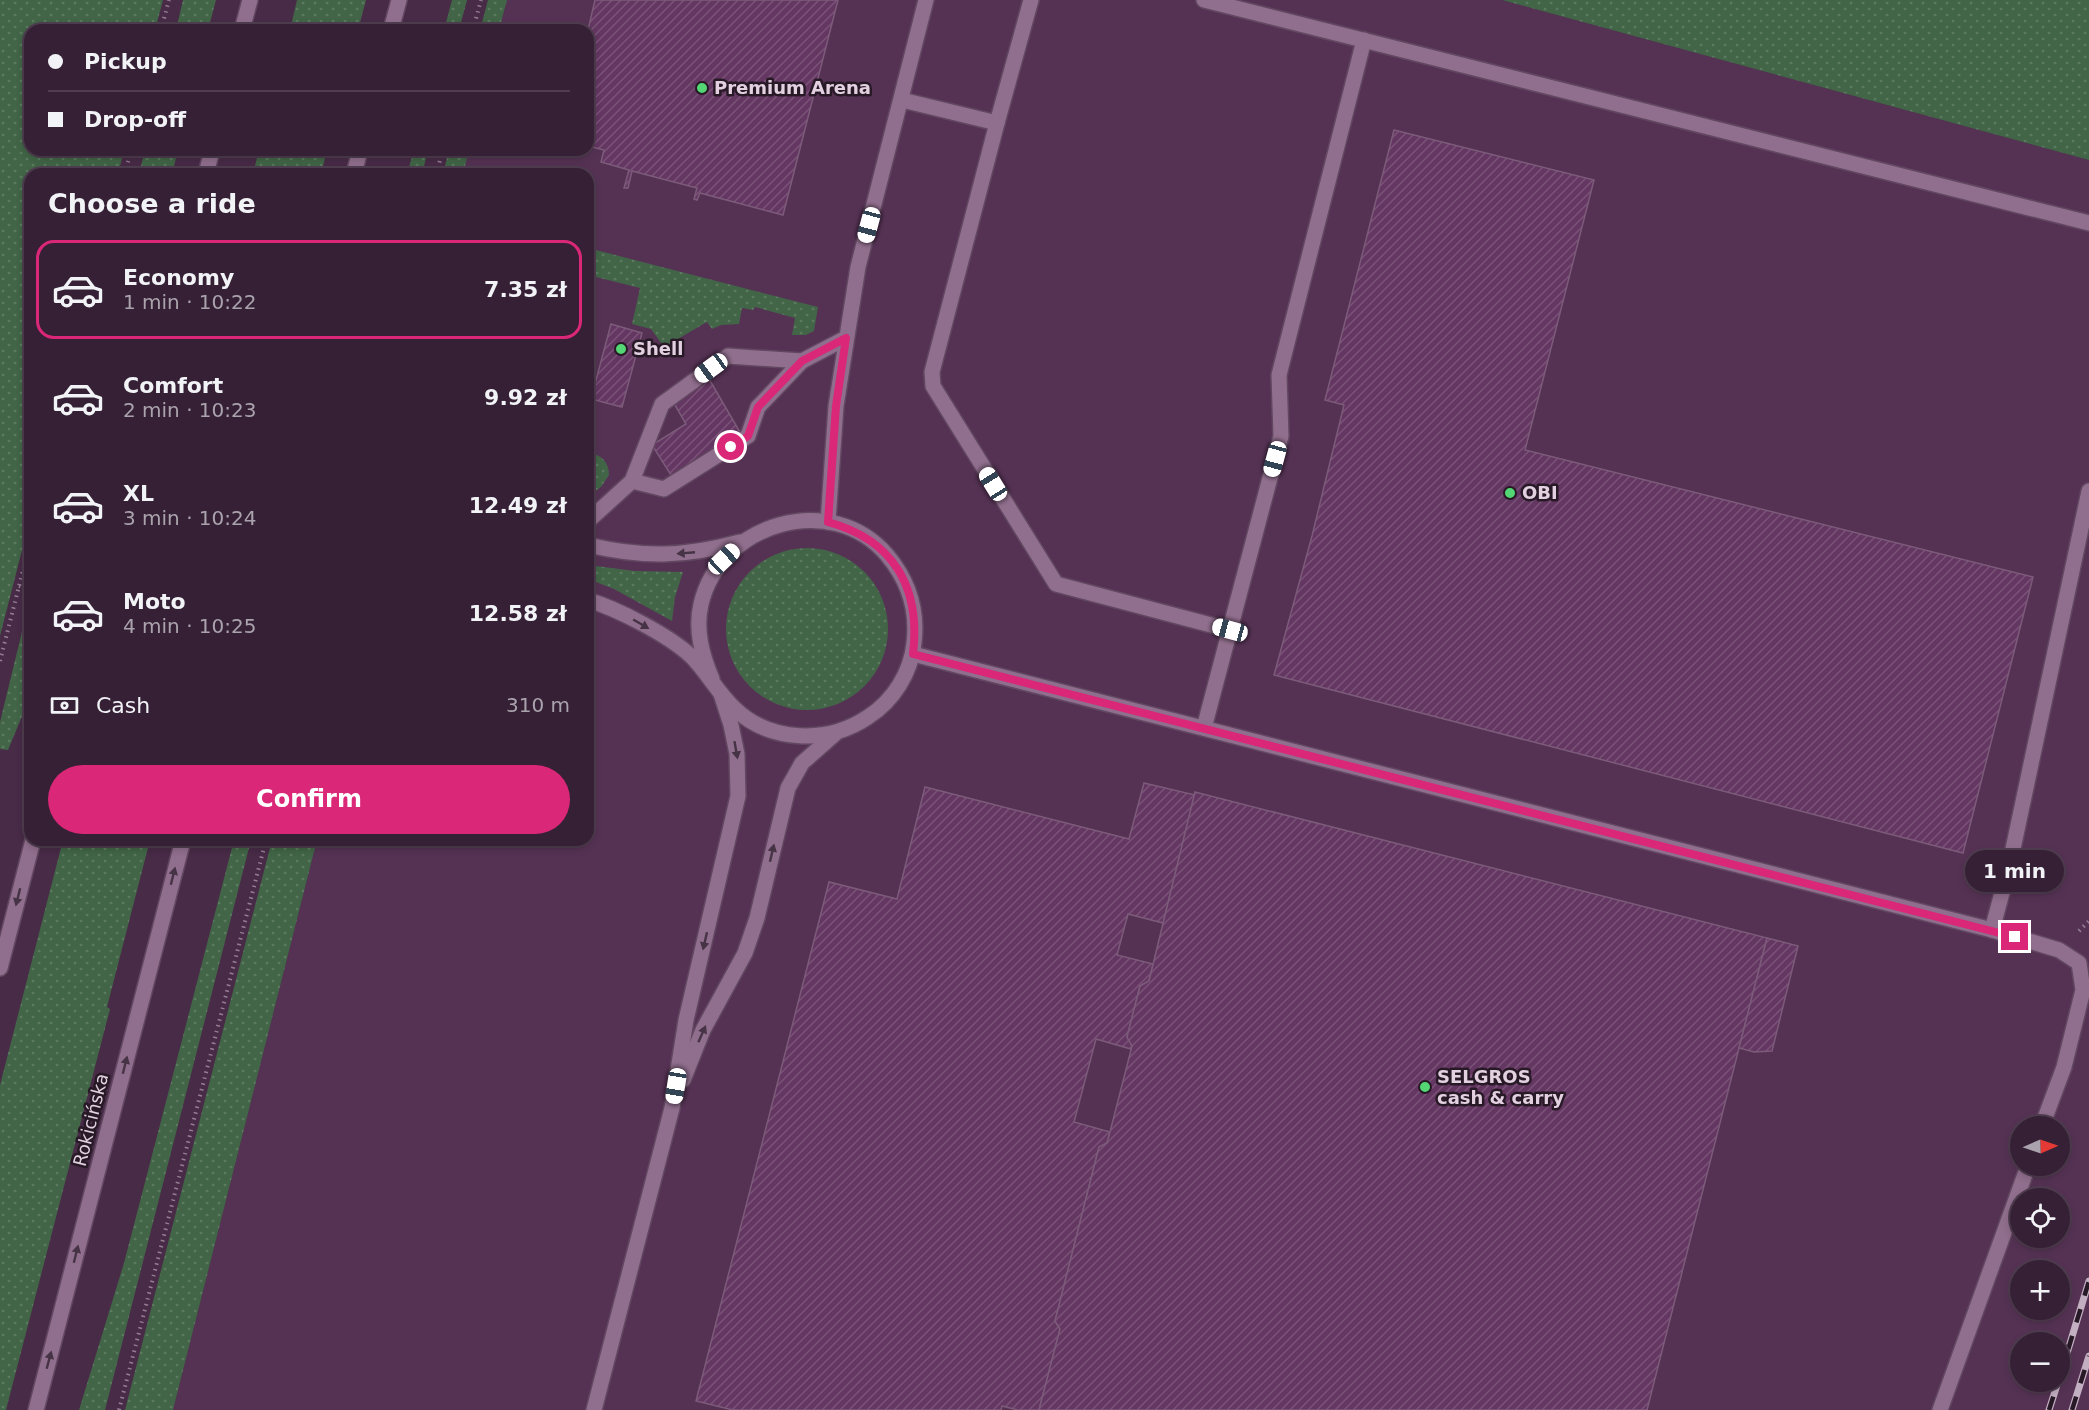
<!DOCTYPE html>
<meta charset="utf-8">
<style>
:root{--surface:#362035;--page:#412d41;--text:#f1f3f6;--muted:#aaa3ad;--line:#503e50;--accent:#db2777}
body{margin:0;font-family:"DejaVu Sans",sans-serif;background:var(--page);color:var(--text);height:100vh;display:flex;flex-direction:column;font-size:22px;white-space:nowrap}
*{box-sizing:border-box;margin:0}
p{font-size:20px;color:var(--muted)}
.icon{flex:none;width:33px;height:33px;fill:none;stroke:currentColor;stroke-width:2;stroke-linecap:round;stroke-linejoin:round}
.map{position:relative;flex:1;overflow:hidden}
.panel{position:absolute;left:24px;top:168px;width:570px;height:678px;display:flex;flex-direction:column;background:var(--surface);border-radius:18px;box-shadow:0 3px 9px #0003,0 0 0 2px var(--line)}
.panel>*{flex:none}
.guide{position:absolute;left:24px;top:24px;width:570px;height:132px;border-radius:18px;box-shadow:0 3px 9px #0003,0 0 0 2px var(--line);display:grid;align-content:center;height:132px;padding:0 24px;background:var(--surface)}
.needle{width:39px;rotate:88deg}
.tools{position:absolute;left:2010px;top:1116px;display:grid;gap:12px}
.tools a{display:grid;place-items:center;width:60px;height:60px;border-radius:50%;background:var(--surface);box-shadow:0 3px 9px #0003,0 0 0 2px var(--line);font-size:30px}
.end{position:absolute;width:27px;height:27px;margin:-14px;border:8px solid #db2777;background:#fff;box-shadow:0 0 0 3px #fff}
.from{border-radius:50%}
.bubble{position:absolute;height:42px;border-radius:21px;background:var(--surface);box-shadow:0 3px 9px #0003,0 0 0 2px var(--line);font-size:20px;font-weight:800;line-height:42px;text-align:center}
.car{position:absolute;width:18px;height:36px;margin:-18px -9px;border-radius:8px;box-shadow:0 0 4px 2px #0007;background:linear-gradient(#fff 24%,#345 0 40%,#fff 0 76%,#345 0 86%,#fff 0)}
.guide b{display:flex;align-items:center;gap:21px;height:57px;font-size:22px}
.guide b+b{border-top:2px solid var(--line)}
.guide i{width:15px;height:15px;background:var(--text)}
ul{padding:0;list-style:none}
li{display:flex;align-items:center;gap:18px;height:99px;margin:0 12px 9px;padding:0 12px;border:3px solid transparent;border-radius:18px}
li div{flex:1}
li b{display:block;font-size:22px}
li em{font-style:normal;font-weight:800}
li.selected{border-color:var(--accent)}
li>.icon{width:54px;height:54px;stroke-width:1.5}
h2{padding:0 24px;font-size:27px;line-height:72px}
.pay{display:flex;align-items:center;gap:15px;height:66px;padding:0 24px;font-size:22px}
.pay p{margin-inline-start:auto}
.action{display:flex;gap:12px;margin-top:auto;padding:12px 24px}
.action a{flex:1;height:69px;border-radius:36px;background:var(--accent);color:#fff;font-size:24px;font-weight:800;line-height:69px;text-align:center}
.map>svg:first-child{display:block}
</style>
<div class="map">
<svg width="2089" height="1410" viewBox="0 0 2089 1410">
<defs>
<pattern id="grass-dots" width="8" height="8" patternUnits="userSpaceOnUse" patternTransform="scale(1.5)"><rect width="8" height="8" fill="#416546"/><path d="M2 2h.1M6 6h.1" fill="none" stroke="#5c7a60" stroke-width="1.8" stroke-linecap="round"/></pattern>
<pattern id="building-hatch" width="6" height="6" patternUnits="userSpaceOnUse" patternTransform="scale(1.5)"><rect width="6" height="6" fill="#643662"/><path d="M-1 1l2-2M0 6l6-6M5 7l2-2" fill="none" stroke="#7a5278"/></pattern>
</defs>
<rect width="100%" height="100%" fill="#482b47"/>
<path fill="#553254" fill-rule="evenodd" d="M 507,0 L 1502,0 L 2089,160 L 2089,1410 L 173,1410 L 317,840 L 588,840 L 588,174 L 463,174 L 469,150 L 588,150 L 588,30 L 499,30 ZM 2020,1126 L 2060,1126 L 2060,1166 L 2020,1166 ZM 2020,1198 L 2060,1198 L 2060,1238 L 2020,1238 ZM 2020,1270 L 2060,1270 L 2060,1310 L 2020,1310 ZM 2020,1342 L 2060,1342 L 2060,1382 L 2020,1382 Z"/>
<g fill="url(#grass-dots)">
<path d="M 0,0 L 163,0 L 155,30 L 30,30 L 30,150 L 124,150 L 118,174 L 30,174 L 30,519 L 0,636 Z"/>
<path d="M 183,0 L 216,0 L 208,30 L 176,30 Z"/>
<path d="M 297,0 L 366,0 L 358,30 L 290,30 Z"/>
<path d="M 452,0 L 467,0 L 459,30 L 444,30 Z"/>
<path d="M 488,0 L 507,0 L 499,30 L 480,30 Z"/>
<path d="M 1502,0 L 2089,0 L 2089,160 Z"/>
<path d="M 145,150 L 178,150 L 172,174 L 139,174 Z"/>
<path d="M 259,150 L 327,150 L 321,174 L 253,174 Z"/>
<path d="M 414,150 L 428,150 L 422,174 L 407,174 Z"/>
<path d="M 449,150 L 469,150 L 463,174 L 443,174 Z"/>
<path d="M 588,248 L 818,307 L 814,331 L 806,335 L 792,335 L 795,318 L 755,307 L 753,310 L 742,308 L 739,324 L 721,325 L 712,329 L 707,322 L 664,347 L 651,329 L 632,324 L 640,288 L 588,275 Z"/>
<path d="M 588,453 C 601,454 609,462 609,475 L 601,487 L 588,496 Z"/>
<circle cx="807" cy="629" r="81"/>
<path d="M 588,565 L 635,571 L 683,572 L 675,597 L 672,621 L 614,589 L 588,579 Z"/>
<path d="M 30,599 L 30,697 L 8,750 L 0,749 L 0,722 Z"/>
<path d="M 63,840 L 150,840 L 107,1007 L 110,1009 L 6,1410 L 0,1410 L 0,1085 Z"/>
<path d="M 234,840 L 251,840 L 105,1410 L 79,1410 L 124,1263 Z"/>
<path d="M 272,840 L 317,840 L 173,1410 L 125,1410 Z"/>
</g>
<g fill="url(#building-hatch)" stroke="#7c5b7a" stroke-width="1.5">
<path d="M 595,0 L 838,0 L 783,215 L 700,193 L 697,200 L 694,199 L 697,188 L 632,171 L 628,188 L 624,188 L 629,170 L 601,162 L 604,150 L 588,146 L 588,30 Z"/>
<path d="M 1394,130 L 1594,180 L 1525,450 L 2033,577 L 1963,853 L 1274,675 L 1312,536 L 1344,405 L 1325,400 Z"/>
<path d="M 611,324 L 642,333 L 622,407 L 591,399 Z"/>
<path d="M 705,372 L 741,434 L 671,475 L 652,445 L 686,424 L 668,393 Z"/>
<path d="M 1144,783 L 1195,795 L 1163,923 L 1128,914 L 1117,955 L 1153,964 L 1149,981 L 1140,986 L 1127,1037 L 1132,1046 L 1131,1049 L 1096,1039 L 1074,1122 L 1110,1132 L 1107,1143 L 1099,1147 L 1055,1321 L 1060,1329 L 1039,1410 L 1018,1410 L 1002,1406 L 1001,1410 L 733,1410 L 696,1401 L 829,882 L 897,899 L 925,787 L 1129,839 Z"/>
<path d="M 1195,792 L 1767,938 L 1647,1410 L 1039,1410 L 1060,1329 L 1055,1321 L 1099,1147 L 1107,1143 L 1110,1132 L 1132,1046 L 1127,1037 L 1140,986 L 1149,981 Z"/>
<path d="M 1767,938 L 1798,946 L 1772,1051 L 1754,1052 L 1739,1048 Z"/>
</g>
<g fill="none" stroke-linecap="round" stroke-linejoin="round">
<defs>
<g id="lane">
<path d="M 1204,0 L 2089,223"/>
<path d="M 902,100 L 997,123 L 1031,0"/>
<path d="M 997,123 L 932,372 L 933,386 L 1056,584 L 1230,630"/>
<path d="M 632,481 L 664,489 L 748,436 L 758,407 L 802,361"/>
<path d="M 588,521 L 632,481 L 662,404 L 728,356 L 802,361 L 846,338"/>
<path d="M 828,522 L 836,406 L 858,267 L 926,0"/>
<path d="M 913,654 L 1992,930"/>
<path d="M 1204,728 L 1281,436 L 1279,375 L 1364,40"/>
<path d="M 683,1080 L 703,1030 L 745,953 L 757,918 L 788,788 L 802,763 L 836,733"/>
<path d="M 2042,1126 L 2064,1067 L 2083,990 L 2079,963 L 2059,950 L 1992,930 L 2010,863 L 2089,491"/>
<path d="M 594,1410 L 672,1108 L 686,1020 L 738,796 L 737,754 L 731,725 L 721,694"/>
<path d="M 1940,1410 L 2028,1166"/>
</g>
<g id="street">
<path d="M 588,545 C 644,558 684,557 740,542"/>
<path d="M 588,600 C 618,609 668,635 691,656 C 707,672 718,693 734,708 C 770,743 828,744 868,717 C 893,701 911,673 914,643 C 918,610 908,580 887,555 C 831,490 720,523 701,604 C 695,630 702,655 712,679"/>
</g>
<g id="secondary">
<path d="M 242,30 L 250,0"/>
<path d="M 391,30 L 399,0"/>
<path d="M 206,174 L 212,150"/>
<path d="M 354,174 L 360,150"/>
<path d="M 0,968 L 33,840"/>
<path d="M 36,1410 L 183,840"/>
</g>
</defs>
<use href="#lane" stroke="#614760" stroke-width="18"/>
<use href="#street" stroke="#614760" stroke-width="18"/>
<use href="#secondary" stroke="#614760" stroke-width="18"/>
<g stroke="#957d94" stroke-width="4" stroke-dasharray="1.5 4.5" stroke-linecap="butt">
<path d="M 161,30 L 169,0"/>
<path d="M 473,30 L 481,0"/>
<path d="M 125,174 L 131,150"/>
<path d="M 436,174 L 443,150"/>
<path d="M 19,586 L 30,589"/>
<path d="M 0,661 L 30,543"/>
<path d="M 2079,931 L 2089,921"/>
<path d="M 119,1410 L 266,840"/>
</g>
<use href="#lane" stroke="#906e8d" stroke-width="15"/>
<use href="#street" stroke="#906e8d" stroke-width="15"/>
<use href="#secondary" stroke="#906e8d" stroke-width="15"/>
<defs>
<g id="rail">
<path d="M 2060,1376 L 2089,1281"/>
<path d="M 2049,1410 L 2058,1382"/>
<path d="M 2072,1410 L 2089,1356"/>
</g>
</defs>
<use href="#rail" stroke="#c3afc2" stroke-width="7"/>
<use href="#rail" stroke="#271926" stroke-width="4.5" stroke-dasharray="14" stroke-linecap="butt"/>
</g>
<defs><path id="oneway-solid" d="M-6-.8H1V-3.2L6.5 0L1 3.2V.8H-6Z" transform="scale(1.5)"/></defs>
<g fill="#463345">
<use href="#oneway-solid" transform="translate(686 553) rotate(175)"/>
<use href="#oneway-solid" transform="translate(641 624) rotate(30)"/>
<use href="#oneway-solid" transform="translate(736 750) rotate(80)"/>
<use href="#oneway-solid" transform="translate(772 853) rotate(-77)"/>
<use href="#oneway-solid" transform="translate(173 876) rotate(-76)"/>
<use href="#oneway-solid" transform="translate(18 897) rotate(104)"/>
<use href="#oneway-solid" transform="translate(705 941) rotate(103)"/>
<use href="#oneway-solid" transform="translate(702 1034) rotate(-66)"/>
<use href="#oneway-solid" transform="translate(125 1065) rotate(-76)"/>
<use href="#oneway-solid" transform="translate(76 1254) rotate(-76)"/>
<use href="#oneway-solid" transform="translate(49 1360) rotate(-75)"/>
</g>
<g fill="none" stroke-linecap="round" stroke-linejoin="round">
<path stroke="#db2777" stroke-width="8" d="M 731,447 L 748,436 L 758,407 L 802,361 L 846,338 L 836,406 L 828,522 C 894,540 921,588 913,654 L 2015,937"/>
</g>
<g fill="#53d673" stroke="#271926" stroke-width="2">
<circle cx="702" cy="88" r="6"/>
<circle cx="621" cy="349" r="6"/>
<circle cx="1510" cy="493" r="6"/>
<circle cx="1425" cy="1087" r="6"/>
</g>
<g text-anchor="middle" stroke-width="5" stroke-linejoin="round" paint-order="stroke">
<g font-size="18" font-weight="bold" fill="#e3d1e2" stroke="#271926" text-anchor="start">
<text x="714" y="94">Premium Arena</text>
<text x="633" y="355">Shell</text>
<text x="1522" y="499">OBI</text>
<text x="1437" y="1083">SELGROS<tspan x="1437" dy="21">cash &amp; carry</tspan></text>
</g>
<g font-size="18" fill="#e3d1e2" stroke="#271926">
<text transform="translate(91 1120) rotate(-76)" y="6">Rokicińska</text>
</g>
</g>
</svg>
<div class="tools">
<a><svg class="needle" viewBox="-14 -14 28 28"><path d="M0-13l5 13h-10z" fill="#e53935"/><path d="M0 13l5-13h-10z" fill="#aaa3ad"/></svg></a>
<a><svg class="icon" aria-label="locate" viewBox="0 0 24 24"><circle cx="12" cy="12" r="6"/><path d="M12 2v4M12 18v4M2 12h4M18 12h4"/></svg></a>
<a>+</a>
<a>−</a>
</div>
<i class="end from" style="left:731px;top:447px"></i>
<i class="end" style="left:2015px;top:937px"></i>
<div class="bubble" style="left:1965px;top:850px;width:99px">1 min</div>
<i class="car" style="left:869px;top:225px;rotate:195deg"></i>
<i class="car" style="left:711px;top:368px;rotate:234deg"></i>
<i class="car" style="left:1275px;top:459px;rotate:195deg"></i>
<i class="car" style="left:993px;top:484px;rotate:328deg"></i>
<i class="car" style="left:724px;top:559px;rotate:47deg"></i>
<i class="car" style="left:1230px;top:630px;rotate:285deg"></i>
<i class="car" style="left:676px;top:1086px;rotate:189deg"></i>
<div class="guide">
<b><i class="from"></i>Pickup</b>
<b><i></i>Drop-off</b>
</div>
<section class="panel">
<h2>Choose a ride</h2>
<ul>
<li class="selected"><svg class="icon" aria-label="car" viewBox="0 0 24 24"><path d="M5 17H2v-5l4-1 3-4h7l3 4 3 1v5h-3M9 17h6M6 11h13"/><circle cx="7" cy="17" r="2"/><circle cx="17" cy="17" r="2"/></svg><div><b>Economy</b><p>1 min · 10:22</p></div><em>7.35 zł</em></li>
<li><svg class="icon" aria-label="car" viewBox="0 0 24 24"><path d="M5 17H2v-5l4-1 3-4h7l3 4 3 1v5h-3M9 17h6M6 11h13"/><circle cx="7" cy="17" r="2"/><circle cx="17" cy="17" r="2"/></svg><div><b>Comfort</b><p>2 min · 10:23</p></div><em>9.92 zł</em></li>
<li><svg class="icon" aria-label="car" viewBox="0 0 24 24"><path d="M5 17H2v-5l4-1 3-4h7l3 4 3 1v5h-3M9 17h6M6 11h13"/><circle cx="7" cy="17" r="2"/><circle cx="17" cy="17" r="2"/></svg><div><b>XL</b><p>3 min · 10:24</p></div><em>12.49 zł</em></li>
<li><svg class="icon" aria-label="car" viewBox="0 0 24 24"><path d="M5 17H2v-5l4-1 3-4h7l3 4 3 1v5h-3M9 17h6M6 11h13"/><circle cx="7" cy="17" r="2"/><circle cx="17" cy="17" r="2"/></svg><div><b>Moto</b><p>4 min · 10:25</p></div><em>12.58 zł</em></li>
</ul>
<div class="pay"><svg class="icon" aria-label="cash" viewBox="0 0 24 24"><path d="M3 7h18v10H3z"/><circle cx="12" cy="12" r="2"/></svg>Cash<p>310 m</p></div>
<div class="action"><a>Confirm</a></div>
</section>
</div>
